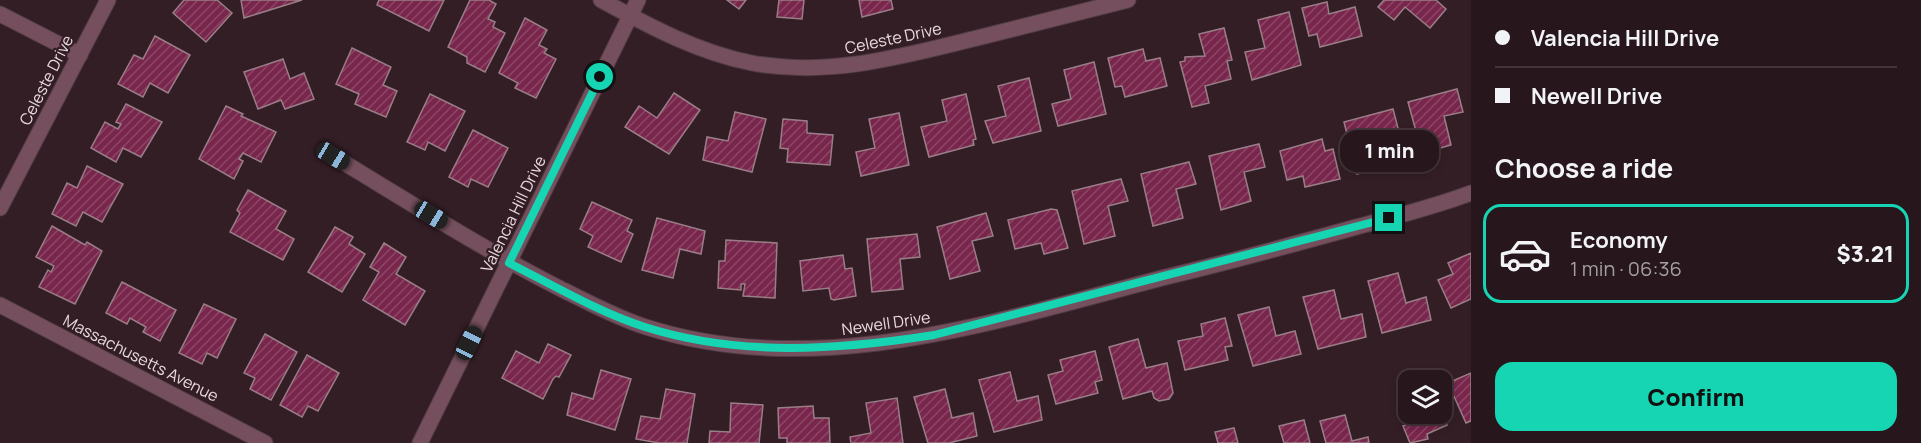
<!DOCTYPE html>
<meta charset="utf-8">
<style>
:root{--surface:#27161c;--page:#332329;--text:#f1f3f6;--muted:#a49fa3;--line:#43353b;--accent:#15d5b3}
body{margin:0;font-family:Manrope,sans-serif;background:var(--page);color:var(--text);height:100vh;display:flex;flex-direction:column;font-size:22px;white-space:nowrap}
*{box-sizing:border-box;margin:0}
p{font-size:20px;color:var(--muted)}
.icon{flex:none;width:33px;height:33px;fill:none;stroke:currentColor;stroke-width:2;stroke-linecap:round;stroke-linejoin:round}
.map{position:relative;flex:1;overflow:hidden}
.side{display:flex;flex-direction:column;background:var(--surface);width:450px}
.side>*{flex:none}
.banner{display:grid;align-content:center;height:132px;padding:0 24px;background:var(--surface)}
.fabs{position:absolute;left:1398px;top:370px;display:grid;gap:12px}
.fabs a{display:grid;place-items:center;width:54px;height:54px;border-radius:12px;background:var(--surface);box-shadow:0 3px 9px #0003,0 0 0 2px var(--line);font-size:30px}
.end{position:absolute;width:27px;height:27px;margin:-14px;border:8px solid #15d5b3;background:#111;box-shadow:0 0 0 3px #111}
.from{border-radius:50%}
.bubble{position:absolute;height:42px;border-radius:18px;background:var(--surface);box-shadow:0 3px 9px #0003,0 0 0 2px var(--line);font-size:20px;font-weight:800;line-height:42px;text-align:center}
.car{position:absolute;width:18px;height:36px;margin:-18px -9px;border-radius:8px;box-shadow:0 0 4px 2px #0007;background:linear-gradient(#222 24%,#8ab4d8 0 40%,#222 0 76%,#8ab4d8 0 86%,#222 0)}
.banner b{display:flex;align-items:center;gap:21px;height:57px;font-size:22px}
.banner b+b{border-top:2px solid var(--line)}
.banner i{width:15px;height:15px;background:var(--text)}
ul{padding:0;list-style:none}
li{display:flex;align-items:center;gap:18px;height:99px;margin:0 12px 9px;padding:0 12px;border:3px solid transparent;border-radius:18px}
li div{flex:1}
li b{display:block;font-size:22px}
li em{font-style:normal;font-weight:800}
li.active{border-color:var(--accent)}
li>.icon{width:54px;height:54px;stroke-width:1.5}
h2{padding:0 24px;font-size:27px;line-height:72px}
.cta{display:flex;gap:12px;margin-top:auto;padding:12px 24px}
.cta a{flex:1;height:69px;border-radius:18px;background:var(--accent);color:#111;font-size:24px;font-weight:800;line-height:69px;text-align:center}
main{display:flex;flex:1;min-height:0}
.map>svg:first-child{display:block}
</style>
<main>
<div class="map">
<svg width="1471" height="443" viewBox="0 0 1471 443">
<defs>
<pattern id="building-hatch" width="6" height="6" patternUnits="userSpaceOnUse" patternTransform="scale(1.5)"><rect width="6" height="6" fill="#79264c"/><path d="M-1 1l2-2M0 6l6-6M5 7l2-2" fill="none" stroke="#8c4565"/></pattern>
</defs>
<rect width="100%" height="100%" fill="#341e26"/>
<g fill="url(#building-hatch)" stroke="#997e87" stroke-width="1.5">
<path d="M 184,0 L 217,0 L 232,13 L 206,42 L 173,13 Z"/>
<path d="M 241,0 L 302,0 L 244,18 Z"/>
<path d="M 379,0 L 444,0 L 429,31 L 377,5 Z"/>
<path d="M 470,0 L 489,0 L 496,4 L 488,19 L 495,22 L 493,27 L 505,33 L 485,72 L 467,63 L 467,57 L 448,47 Z"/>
<path d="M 727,0 L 746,0 L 739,9 Z"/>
<path d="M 779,0 L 804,0 L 802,19 L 777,17 Z"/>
<path d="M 859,0 L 891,0 L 893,9 L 862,17 Z"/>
<path d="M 1384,0 L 1436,0 L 1446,9 L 1430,28 L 1405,7 L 1394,20 L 1378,7 Z"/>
<path d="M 1327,2 L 1329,14 L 1355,7 L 1362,36 L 1320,47 L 1317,34 L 1309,36 L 1302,8 Z"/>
<path d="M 1289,12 L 1301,65 L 1252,80 L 1245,52 L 1265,48 L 1258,20 Z"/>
<path d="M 525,18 L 547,30 L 539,45 L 547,49 L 544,53 L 556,59 L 536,98 L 515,88 L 518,83 L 499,73 Z"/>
<path d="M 1224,28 L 1232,60 L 1227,61 L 1231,79 L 1205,86 L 1209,103 L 1192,107 L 1180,62 L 1185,61 L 1185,57 L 1205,56 L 1199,34 Z"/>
<path d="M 155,36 L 190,55 L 168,93 L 150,83 L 143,97 L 118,84 L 134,55 L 143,59 Z"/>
<path d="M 352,48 L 391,67 L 383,85 L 397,91 L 386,117 L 355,104 L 359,94 L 336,84 Z"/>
<path d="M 1143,49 L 1146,61 L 1160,58 L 1167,86 L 1125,97 L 1122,86 L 1115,87 L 1108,58 Z"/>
<path d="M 283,59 L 290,79 L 304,73 L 314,99 L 285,109 L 281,100 L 258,109 L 244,72 Z"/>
<path d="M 1094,62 L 1106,114 L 1058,126 L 1052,104 L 1071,99 L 1064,70 Z"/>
<path d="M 1029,78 L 1041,131 L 993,143 L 985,121 L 1006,116 L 998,86 Z"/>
<path d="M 1457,89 L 1463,112 L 1444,116 L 1451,145 L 1422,153 L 1408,102 Z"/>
<path d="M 674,93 L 700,110 L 669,154 L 625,127 L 639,106 L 657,118 Z"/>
<path d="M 430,94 L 465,111 L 445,151 L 428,142 L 425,150 L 407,142 Z"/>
<path d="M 966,94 L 976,139 L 973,140 L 974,145 L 929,157 L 921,127 L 947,121 L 942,100 Z"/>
<path d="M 126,104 L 162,122 L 141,157 L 123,148 L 116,162 L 91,148 L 105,122 L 118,129 L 121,124 L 116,122 Z"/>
<path d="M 226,106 L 243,114 L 241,116 L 276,132 L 261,162 L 243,153 L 239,159 L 243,161 L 234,179 L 199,159 Z"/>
<path d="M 1393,109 L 1399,132 L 1380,137 L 1387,166 L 1357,174 L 1344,122 Z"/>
<path d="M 735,112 L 766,119 L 752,172 L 703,160 L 707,137 L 728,141 Z"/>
<path d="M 899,113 L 909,165 L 861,176 L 856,152 L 875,148 L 869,119 Z"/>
<path d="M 783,119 L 807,121 L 807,133 L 833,135 L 830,165 L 787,162 L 788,149 L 780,148 Z"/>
<path d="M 473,130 L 508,148 L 488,187 L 471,179 L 468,187 L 449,177 Z"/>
<path d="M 1322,139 L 1325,151 L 1333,149 L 1340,179 L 1305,187 L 1303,176 L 1287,180 L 1280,151 Z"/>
<path d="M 1259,144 L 1265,167 L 1244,172 L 1251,201 L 1221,210 L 1209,156 Z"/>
<path d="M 1189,162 L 1196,184 L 1176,189 L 1183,218 L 1153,226 L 1141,174 Z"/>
<path d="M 87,166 L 123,184 L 102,222 L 83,212 L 76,226 L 52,214 L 67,183 L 77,188 Z"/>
<path d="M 1121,179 L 1128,201 L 1108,206 L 1115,236 L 1084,244 L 1072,191 Z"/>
<path d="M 248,190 L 286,211 L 276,229 L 294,239 L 283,260 L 230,232 L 240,213 L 237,210 Z"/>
<path d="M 592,202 L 632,220 L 627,231 L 633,234 L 621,262 L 588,247 L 593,236 L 580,229 Z"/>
<path d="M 1051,209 L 1057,210 L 1068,248 L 1044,254 L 1041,243 L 1015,249 L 1008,220 Z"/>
<path d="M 986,213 L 993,236 L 972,241 L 980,271 L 950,279 L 937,227 Z"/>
<path d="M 657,218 L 705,231 L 701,254 L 680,249 L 673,278 L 642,270 Z"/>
<path d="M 52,226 L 85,245 L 87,242 L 102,251 L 75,304 L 39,287 L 48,270 L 51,272 L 54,266 L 36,257 Z"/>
<path d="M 335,227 L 353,237 L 349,244 L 365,254 L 342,292 L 308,272 Z"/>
<path d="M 917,234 L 920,257 L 900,259 L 903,289 L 872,292 L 867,239 Z"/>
<path d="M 726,240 L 777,243 L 775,298 L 743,296 L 745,284 L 741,284 L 741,290 L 718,288 L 719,261 L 725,261 Z"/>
<path d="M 384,243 L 406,257 L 396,274 L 425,291 L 405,325 L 363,300 L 379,272 L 370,267 Z"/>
<path d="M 1471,253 L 1471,299 L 1451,308 L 1438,280 L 1453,274 L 1448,263 Z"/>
<path d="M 843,255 L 845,269 L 852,268 L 856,296 L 834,300 L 831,299 L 829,288 L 803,291 L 800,261 Z"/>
<path d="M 1398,273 L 1406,303 L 1426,297 L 1431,320 L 1382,333 L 1368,281 Z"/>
<path d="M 122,282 L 176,310 L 160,341 L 143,332 L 146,327 L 130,318 L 127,324 L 106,313 Z"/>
<path d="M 1334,290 L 1341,319 L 1362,314 L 1366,337 L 1318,349 L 1303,297 Z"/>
<path d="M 204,304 L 236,319 L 217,358 L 207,353 L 202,364 L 179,353 Z"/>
<path d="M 1269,307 L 1276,336 L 1295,331 L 1301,354 L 1253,366 L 1238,315 Z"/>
<path d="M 1225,318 L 1232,346 L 1225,347 L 1228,360 L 1185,370 L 1178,341 L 1203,336 L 1201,324 Z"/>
<path d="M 265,334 L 297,352 L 271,400 L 250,389 L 255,378 L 244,373 Z"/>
<path d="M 1138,339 L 1146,368 L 1167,363 L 1173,393 L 1169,399 L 1159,401 L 1154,398 L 1152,391 L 1123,399 L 1109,347 Z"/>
<path d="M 548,344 L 571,355 L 559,377 L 556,376 L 553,379 L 543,399 L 502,378 L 516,351 L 539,363 Z"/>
<path d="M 1095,351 L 1102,380 L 1095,382 L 1098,393 L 1056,404 L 1048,375 L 1063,371 L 1060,360 Z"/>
<path d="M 307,355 L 339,373 L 318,411 L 308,406 L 302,417 L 280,405 Z"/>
<path d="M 601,370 L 631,379 L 615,430 L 567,415 L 572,393 L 593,399 Z"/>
<path d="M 1010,372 L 1017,401 L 1038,396 L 1042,420 L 994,432 L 979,380 Z"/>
<path d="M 1471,373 L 1471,421 L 1466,423 L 1448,383 Z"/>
<path d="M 666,389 L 695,394 L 687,443 L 659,443 L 636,439 L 641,416 L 660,419 Z"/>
<path d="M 945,389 L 952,418 L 973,413 L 977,436 L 949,443 L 928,443 L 914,397 Z"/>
<path d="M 897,398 L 903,443 L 851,443 L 850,437 L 871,433 L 866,403 Z"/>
<path d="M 731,403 L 763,405 L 759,443 L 709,443 L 710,431 L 730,432 Z"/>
<path d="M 813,406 L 814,418 L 829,418 L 830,443 L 787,443 L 787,438 L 779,438 L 778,408 Z"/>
<path d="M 1442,411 L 1447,425 L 1427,434 L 1428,439 L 1410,443 L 1403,426 L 1418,420 L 1413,414 L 1442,414 Z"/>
<path d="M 1345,415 L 1352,441 L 1368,437 L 1369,443 L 1326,443 L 1320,421 Z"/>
<path d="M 1304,420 L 1310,443 L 1284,443 L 1279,426 Z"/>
<path d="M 1234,428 L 1238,443 L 1218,443 L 1215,432 Z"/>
</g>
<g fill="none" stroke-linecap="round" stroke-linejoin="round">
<defs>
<g id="minor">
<path d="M 601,0 C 649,26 699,53 752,63 C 828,77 900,57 973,39 C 1024,26 1076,13 1128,0"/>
<path d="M 0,14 L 80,55"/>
<path d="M 333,156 C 409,202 484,250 563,290 C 590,303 617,318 646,327 C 821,383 1004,318 1174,275 C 1233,261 1291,245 1349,229 C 1390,218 1431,208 1471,193"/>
<path d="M 0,208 L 108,0"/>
<path d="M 0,305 L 265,443"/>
<path d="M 420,443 L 638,0"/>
</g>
</defs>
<use href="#minor" stroke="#513c44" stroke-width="17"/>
<use href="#minor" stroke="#754f5d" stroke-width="15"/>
</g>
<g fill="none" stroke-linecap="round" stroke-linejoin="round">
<path stroke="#15d5b3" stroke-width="8" d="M 600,77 L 509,263 C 553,285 598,312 645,327 C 739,357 839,350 934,335 L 1389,218"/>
</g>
<g text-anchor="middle" stroke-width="4.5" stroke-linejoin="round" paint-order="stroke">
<g font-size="16" fill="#e9dadf" stroke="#341e26">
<text transform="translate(893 38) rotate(-12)" y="6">Celeste Drive</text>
<text transform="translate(46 80) rotate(-63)" y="6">Celeste Drive</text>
<text transform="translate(513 214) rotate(-64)" y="6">Valencia Hill Drive</text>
<text transform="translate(886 323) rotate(-8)" y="6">Newell Drive</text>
<text transform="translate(141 358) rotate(27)" y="6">Massachusetts Avenue</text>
</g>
</g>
</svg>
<div class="fabs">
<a><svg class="icon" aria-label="layers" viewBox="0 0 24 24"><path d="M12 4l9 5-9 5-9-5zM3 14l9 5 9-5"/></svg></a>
</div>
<i class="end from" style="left:600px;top:77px"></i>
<i class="end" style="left:1389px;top:218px"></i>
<div class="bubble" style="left:1340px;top:130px;width:99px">1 min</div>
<i class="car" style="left:333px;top:156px;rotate:121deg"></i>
<i class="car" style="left:431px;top:215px;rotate:121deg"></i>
<i class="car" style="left:469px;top:343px;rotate:26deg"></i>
</div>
<section class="side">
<div class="banner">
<b><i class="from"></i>Valencia Hill Drive</b>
<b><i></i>Newell Drive</b>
</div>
<h2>Choose a ride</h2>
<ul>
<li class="active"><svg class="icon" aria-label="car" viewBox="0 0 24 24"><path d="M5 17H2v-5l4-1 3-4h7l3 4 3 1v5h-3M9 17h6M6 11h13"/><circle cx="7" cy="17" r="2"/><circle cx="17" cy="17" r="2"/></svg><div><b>Economy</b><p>1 min · 06:36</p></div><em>$3.21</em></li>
</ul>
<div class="cta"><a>Confirm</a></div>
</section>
</main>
